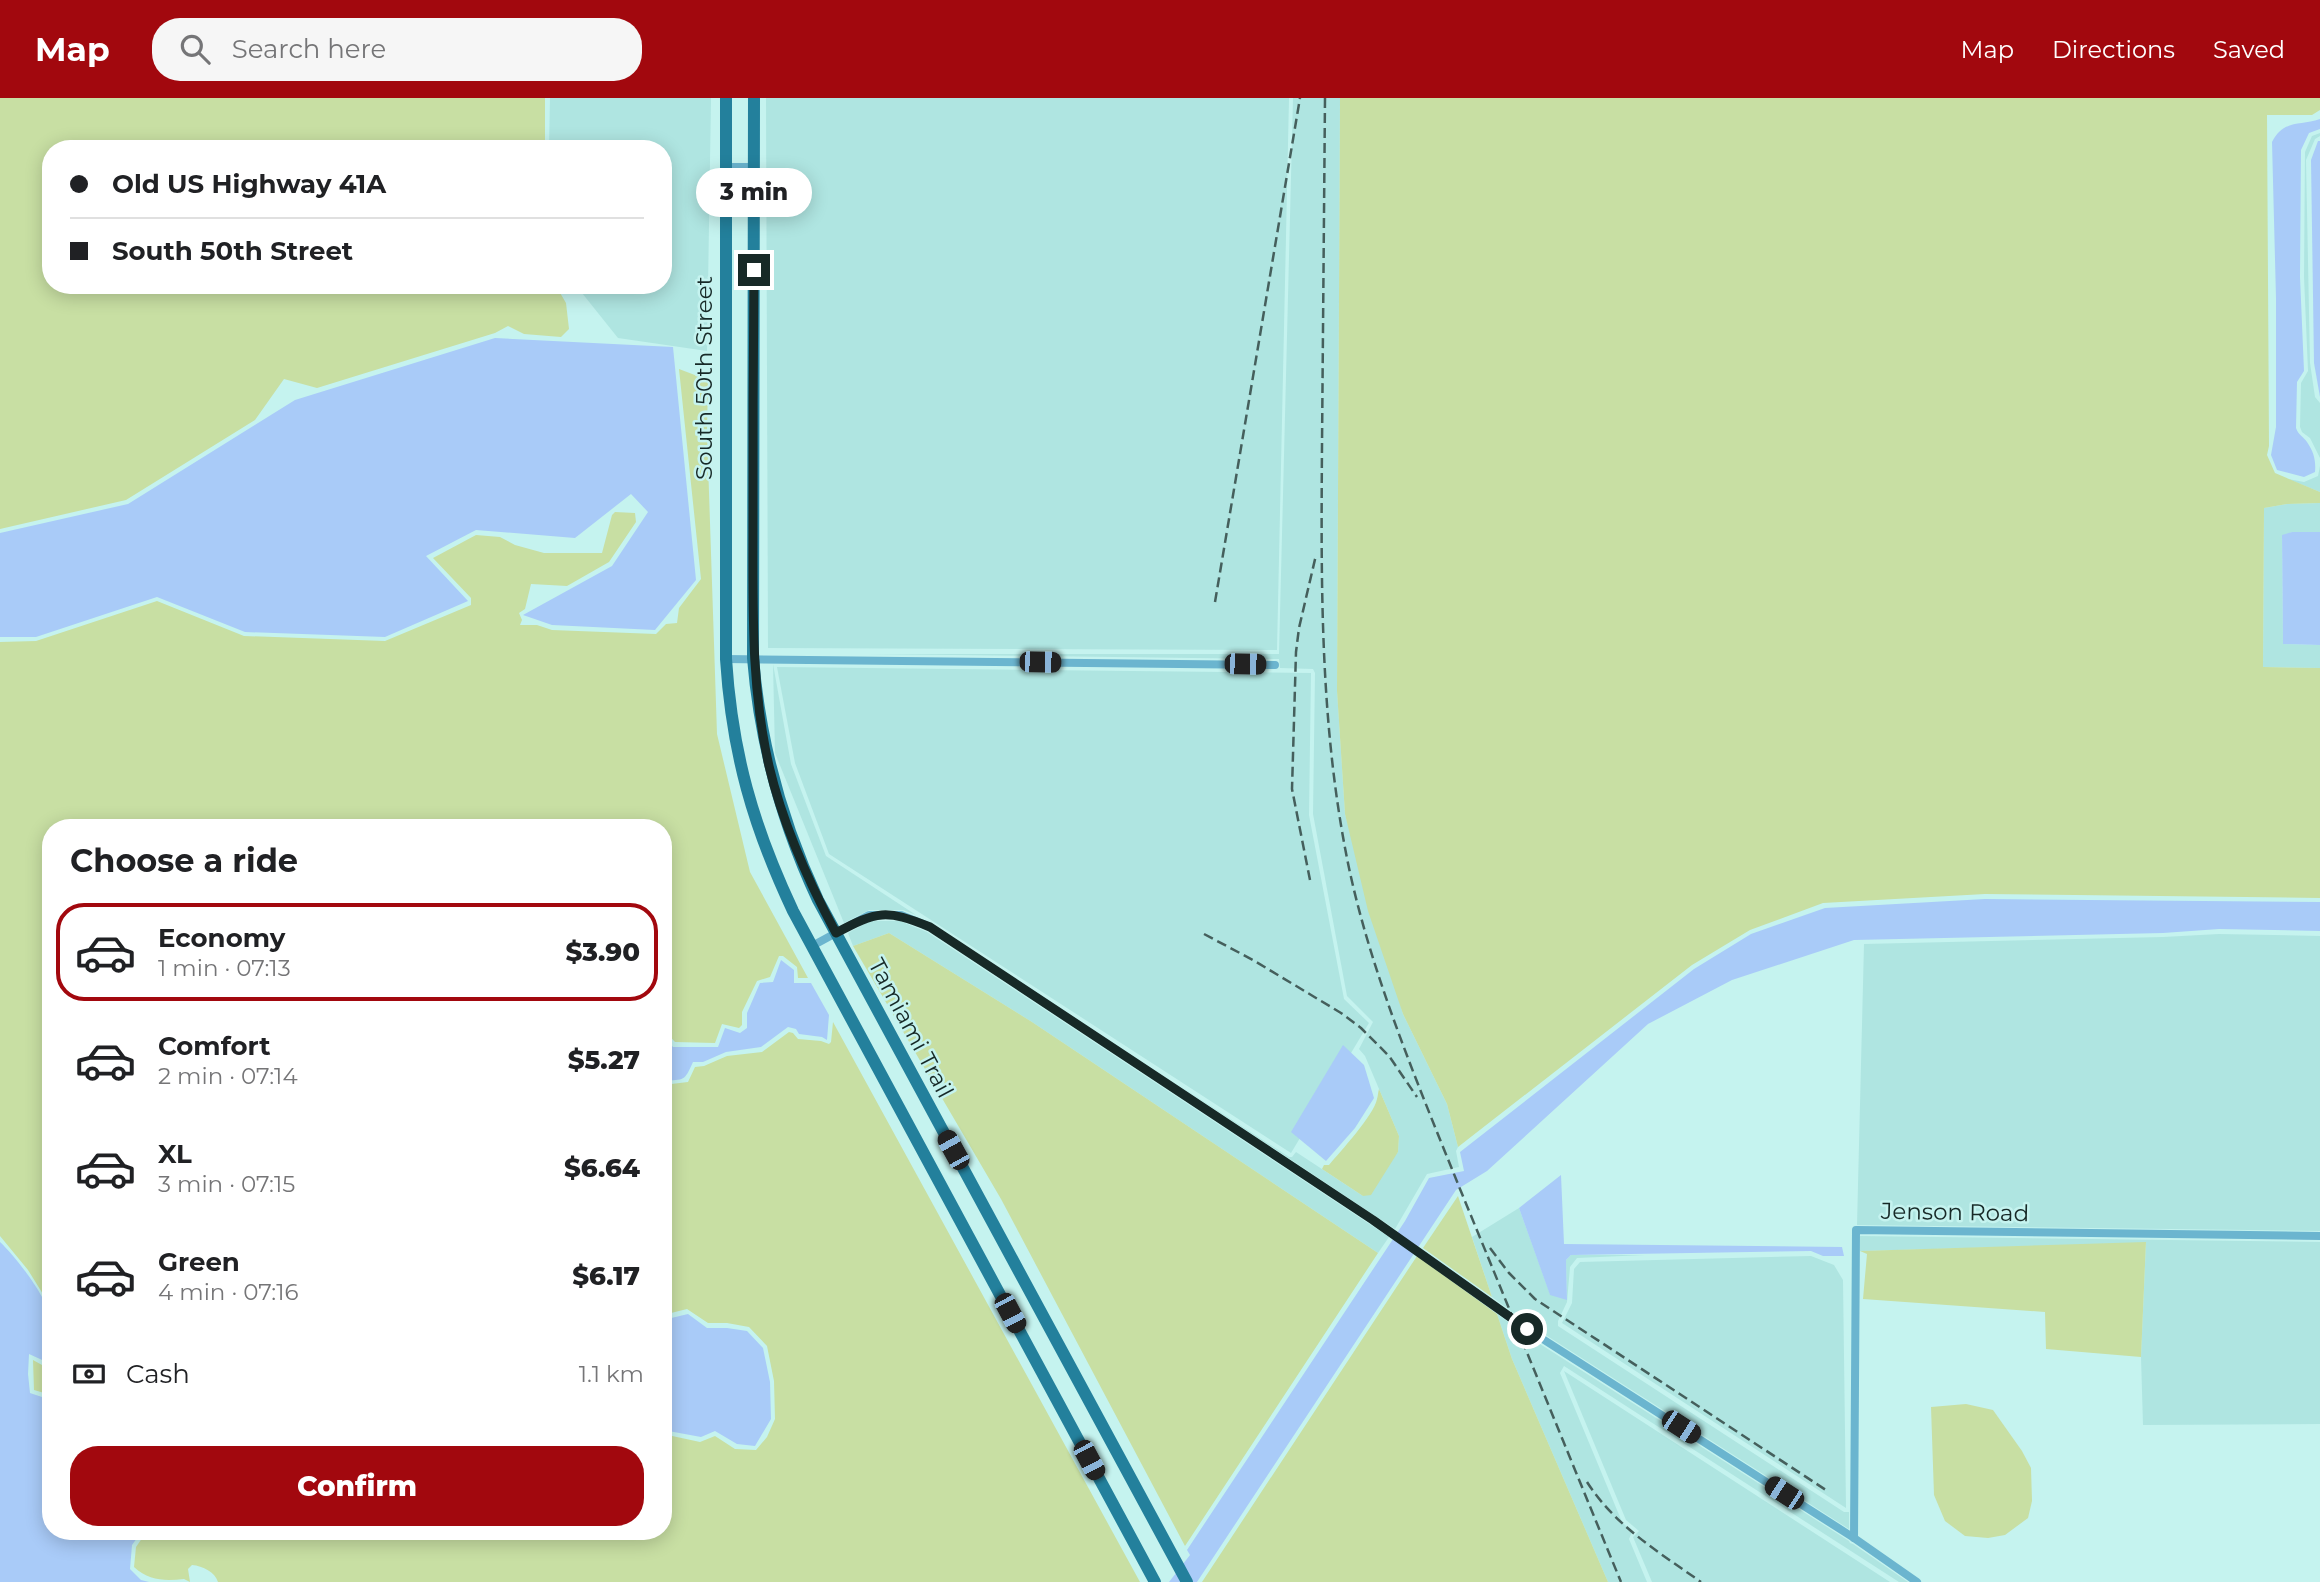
<!DOCTYPE html>
<meta charset="utf-8">
<style>
:root{--surface:#fff;--page:#f6f6f6;--text:#202124;--muted:#757577;--line:#e0e0e0;--accent:#a2080e}
body{margin:0;font-family:Montserrat,sans-serif;background:var(--page);color:var(--text);height:100vh;display:flex;flex-direction:column;font-size:26px;white-space:nowrap}
*{box-sizing:border-box;margin:0}
p{font-size:23px;color:var(--muted)}
.icon{flex:none;width:38px;height:38px;fill:none;stroke:currentColor;stroke-width:2;stroke-linecap:round;stroke-linejoin:round}
.map{position:relative;flex:1;overflow:hidden}
.details{position:absolute;left:42px;top:721px;width:630px;height:721px;display:flex;flex-direction:column;background:var(--surface);border-radius:28px;box-shadow:0 4px 18px #0003}
.details>*{flex:none}
.hud{position:absolute;left:42px;top:42px;width:630px;height:154px;border-radius:28px;box-shadow:0 4px 18px #0003;display:grid;align-content:center;height:154px;padding:0 28px;background:var(--surface)}
.end{position:absolute;width:32px;height:32px;margin:-16px;border:9px solid #172927;background:#fff;box-shadow:0 0 0 4px #fff}
.from{border-radius:50%}
.bubble{position:absolute;height:49px;border-radius:24px;background:var(--surface);box-shadow:0 4px 18px #0003;font-size:23px;font-weight:800;line-height:49px;text-align:center}
.car{position:absolute;width:21px;height:42px;margin:-21px -10px;border-radius:9px;box-shadow:0 0 5px 2px #0007;background:linear-gradient(#222 24%,#8ab4d8 0 40%,#222 0 76%,#8ab4d8 0 86%,#222 0)}
.hud b{display:flex;align-items:center;gap:24px;height:66px;font-size:26px}
.hud b+b{border-top:2px solid var(--line)}
.hud i{width:18px;height:18px;background:var(--text)}
ul{padding:0;list-style:none}
li{display:flex;align-items:center;gap:21px;height:98px;margin:0 14px 10px;padding:0 14px;border:4px solid transparent;border-radius:28px}
li div{flex:1}
li b{display:block;font-size:26px}
li em{font-style:normal;font-weight:800}
li.current{border-color:var(--accent)}
li>.icon{width:63px;height:63px;stroke-width:1.5}
h2{padding:0 28px;font-size:32px;line-height:84px}
.pay{display:flex;align-items:center;gap:18px;height:77px;padding:0 28px;font-size:26px}
.pay p{margin-inline-start:auto}
.button{display:flex;gap:14px;margin-top:auto;padding:14px 28px}
.button a{flex:1;height:80px;border-radius:28px;background:var(--accent);color:#fff;font-size:28px;font-weight:800;line-height:80px;text-align:center}
header{display:flex;align-items:center;gap:42px;box-sizing:border-box;height:98px;padding:0 35px;background:var(--accent);color:#fff}
header strong{font-size:33px}
nav{display:flex;gap:38px;margin-inline-start:auto;font-size:24px}
.search{width:490px;height:63px;background:var(--page);display:flex;align-items:center;gap:18px;box-sizing:border-box;padding:0 24px;border-radius:28px;color:var(--muted);font-size:26px}
.map>svg:first-child{display:block}
</style>
<header>
<strong>Map</strong>
<div class="search"><svg class="icon" aria-label="search" viewBox="0 0 24 24"><circle cx="10" cy="10" r="6"/><path d="M15 15l6 6"/></svg>Search here</div>
<nav><a>Map</a><a>Directions</a><a>Saved</a></nav>
</header>
<div class="map">
<svg width="2320" height="1484" viewBox="0 0 2320 1484">
<rect width="100%" height="100%" fill="#c5f3ef"/>
<g fill="#afe5e1">
<path d="M 550,0 L 711,0 L 707,253 L 618,240 L 582,195 L 577,187 L 663,187 L 663,51 L 549,51 Z"/>
<path d="M 766,0 L 1289,0 L 1277,552 L 768,550 Z"/>
<path d="M 1293,0 L 1340,0 L 1337,592 L 1345,716 L 1403,916 L 1447,1006 L 1458,1049 L 1456,1053 L 1459,1069 L 1427,1076 L 1395,1131 L 1174,984 L 1289,1059 L 1292,1059 L 1296,1054 L 1363,1098 L 1398,1054 L 1399,1038 L 1365,958 L 1359,951 L 1373,924 L 1347,898 L 1313,716 L 1315,575 L 1313,571 L 1280,570 L 1279,561 L 868,556 L 1279,556 Z"/>
<path d="M 2320,35 L 2320,38 L 2315,41 L 2306,62 L 2310,265 L 2315,299 L 2320,305 L 2320,360 L 2310,340 L 2302,334 L 2300,329 L 2301,285 L 2308,273 L 2304,179 L 2305,54 L 2312,38 Z"/>
<path d="M 2320,368 L 2320,394 L 2288,381 L 2304,384 L 2318,378 Z"/>
<path d="M 2320,405 L 2320,434 L 2292,434 L 2282,438 L 2283,546 L 2320,547 L 2320,570 L 2263,569 L 2264,410 L 2287,406 Z"/>
<path d="M 773,566 L 791,666 L 826,758 L 916,817 L 903,812 L 869,812 L 844,825 L 775,655 Z"/>
<path d="M 777,569 L 1311,575 L 1309,717 L 1344,901 L 1369,925 L 1291,1055 L 829,756 L 795,665 Z"/>
<path d="M 870,823 L 900,823 L 927,834 L 1389,1139 L 1378,1155 L 1032,924 L 889,835 L 853,848 L 848,835 Z"/>
<path d="M 2219,836 L 2320,838 L 2320,1133 L 1857,1127 L 1864,846 L 2163,839 Z"/>
<path d="M 1519,1110 L 1550,1196 L 1567,1201 L 1566,1162 L 1571,1157 L 1645,1157 L 1577,1160 L 1570,1169 L 1567,1204 L 1558,1223 L 1558,1228 L 1844,1414 L 1849,1414 L 1849,1431 L 1530,1227 L 1492,1199 L 1472,1139 Z"/>
<path d="M 1860,1138 L 2320,1144 L 2320,1326 L 2143,1327 L 2141,1259 L 2146,1145 L 1860,1153 Z"/>
<path d="M 1811,1158 L 1834,1167 L 1843,1182 L 1846,1410 L 1562,1225 L 1572,1205 L 1574,1171 L 1580,1164 Z"/>
<path d="M 1497,1216 L 1529,1239 L 1849,1443 L 1850,1445 L 1853,1446 L 1908,1484 L 1899,1484 L 1564,1268 L 1560,1275 L 1622,1424 L 1632,1434 L 1629,1441 L 1647,1484 L 1608,1484 L 1512,1261 Z"/>
<path d="M 1564,1273 L 1649,1328 L 1890,1484 L 1652,1484 L 1633,1439 L 1639,1433 L 1626,1422 Z"/>
</g>
<g fill="#c8dfa3">
<path d="M 0,0 L 545,0 L 545,51 L 51,51 L 51,187 L 559,187 L 559,193 L 566,205 L 569,231 L 561,239 L 524,236 L 508,228 L 495,235 L 317,290 L 284,281 L 255,322 L 126,402 L 0,431 Z"/>
<path d="M 1340,0 L 2320,0 L 2320,12 L 2312,17 L 2267,17 L 2269,348 L 2267,357 L 2275,375 L 2320,394 L 2320,405 L 2287,406 L 2264,410 L 2263,569 L 2320,570 L 2320,800 L 1985,796 L 1823,805 L 1750,832 L 1692,867 L 1458,1049 L 1447,1006 L 1403,916 L 1368,813 L 1345,716 L 1337,593 Z"/>
<path d="M 679,271 L 708,282 L 707,334 L 717,636 L 750,774 L 808,880 L 798,880 L 797,869 L 783,858 L 779,858 L 770,879 L 757,883 L 742,914 L 742,927 L 739,930 L 722,926 L 715,945 L 675,944 L 663,931 L 663,730 L 51,730 L 51,1209 L 28,1172 L 0,1138 L 0,544 L 36,543 L 157,503 L 244,538 L 385,543 L 471,507 L 471,500 L 433,460 L 476,437 L 500,439 L 515,447 L 544,455 L 602,455 L 612,417 L 615,414 L 635,415 L 636,424 L 609,464 L 567,488 L 531,486 L 525,511 L 519,515 L 522,522 L 520,527 L 537,527 L 552,532 L 656,536 L 666,526 L 677,525 L 679,510 L 701,481 Z"/>
<path d="M 889,835 L 1032,924 L 1378,1155 L 1185,1448 L 1001,1101 L 853,848 Z"/>
<path d="M 833,924 L 1140,1484 L 218,1484 C 215,1474 203,1468 192,1467 L 188,1471 L 190,1484 L 184,1481 C 165,1483 149,1483 134,1469 L 136,1449 L 147,1433 L 663,1433 L 663,1336 L 700,1344 L 715,1338 L 735,1351 L 756,1352 L 767,1339 L 775,1321 L 774,1283 L 767,1248 L 749,1229 L 727,1225 L 708,1225 L 687,1211 L 663,1217 L 663,987 L 688,984 L 695,969 L 704,968 L 727,958 L 762,954 L 789,934 L 793,935 L 798,941 L 821,943 L 829,946 L 831,944 Z"/>
<path d="M 1379,991 L 1399,1038 L 1398,1054 L 1371,1097 L 1363,1098 L 1322,1071 L 1324,1067 L 1329,1067 C 1340,1054 1374,1017 1377,1001 C 1378,998 1378,994 1379,991 Z"/>
<path d="M 1458,1098 L 1492,1199 L 1423,1150 Z"/>
<path d="M 2146,1144 L 2141,1259 L 2046,1251 L 2045,1214 L 1863,1201 L 1867,1156 L 1860,1153 Z"/>
<path d="M 1417,1158 L 1497,1216 L 1512,1261 L 1608,1484 L 1202,1484 Z"/>
<path d="M 33,1262 L 51,1272 L 51,1297 L 34,1292 Z"/>
<path d="M 1966,1306 L 1993,1312 L 2022,1353 L 2031,1370 L 2032,1403 L 2028,1420 L 2005,1437 L 1988,1440 L 1965,1438 L 1945,1423 L 1934,1397 L 1931,1309 Z"/>
</g>
<g fill="#a9cbf8">
<path d="M 2320,21 L 2320,31 L 2309,35 L 2301,52 L 2300,179 L 2304,273 L 2297,284 L 2296,330 C 2299,338 2303,338 2307,344 C 2314,354 2316,363 2315,374 L 2304,379 L 2277,372 L 2271,357 L 2276,329 L 2276,200 L 2272,44 C 2284,21 2300,28 2320,21 Z"/>
<path d="M 2318,43 L 2320,43 L 2320,299 L 2314,265 L 2311,62 Z"/>
<path d="M 495,240 L 673,249 L 696,482 L 655,532 L 552,527 L 523,517 L 612,468 L 648,414 L 631,396 L 575,440 L 476,432 L 426,458 L 468,503 L 385,539 L 245,534 L 157,499 L 36,539 L 0,539 L 0,435 L 128,406 L 295,302 Z"/>
<path d="M 2292,434 L 2320,434 L 2320,547 L 2283,546 L 2282,437 Z"/>
<path d="M 1985,801 L 2320,804 L 2320,833 L 2219,831 L 2163,835 L 1854,842 L 1732,882 L 1648,926 L 1487,1073 L 1456,1092 L 1197,1484 L 1169,1484 L 1190,1457 L 1187,1452 L 1405,1123 L 1429,1080 L 1464,1073 L 1460,1054 L 1694,871 L 1751,836 L 1825,810 Z"/>
<path d="M 781,862 L 794,872 L 794,885 L 811,885 L 829,917 L 827,942 L 822,939 L 799,936 L 796,931 L 788,929 L 761,949 L 726,954 L 703,964 L 693,964 C 684,984 685,981 663,983 L 663,937 L 673,949 L 718,949 L 725,930 L 740,935 L 747,930 L 747,915 L 760,885 L 773,884 Z"/>
<path d="M 1343,947 L 1364,967 L 1374,1000 L 1355,1030 L 1326,1063 L 1291,1034 Z"/>
<path d="M 1561,1077 L 1564,1146 L 1842,1149 L 1844,1158 L 1823,1158 L 1811,1153 L 1571,1157 L 1566,1162 L 1567,1202 L 1550,1197 L 1519,1110 Z"/>
<path d="M 0,1144 C 16,1159 48,1200 51,1222 C 53,1236 51,1252 51,1266 L 29,1256 L 28,1276 L 30,1295 L 51,1302 L 51,1433 L 142,1433 L 132,1447 L 130,1471 L 141,1482 L 149,1484 L 0,1484 Z"/>
<path d="M 688,1216 L 707,1230 L 727,1230 L 747,1233 L 763,1250 L 770,1284 L 771,1321 L 755,1348 L 737,1346 L 715,1333 L 701,1339 L 663,1332 L 663,1222 Z"/>
</g>
<g fill="none" stroke-linecap="round" stroke-linejoin="round">
<g stroke="#6bb5cf" stroke-width="8">
<path d="M 726,69 L 754,69"/>
<path d="M 726,561 L 1275,567"/>
<path d="M 812,848 L 869,817 L 901,817 L 930,829 L 1373,1122 L 1527,1231 L 1854,1440 L 1917,1484"/>
<path d="M 1854,1440 L 1856,1132 L 2320,1138"/>
</g>
<g stroke="#23809c" stroke-width="12">
<path d="M 726,0 L 726,561 C 732,655 753,728 793,813 L 1155,1484"/>
<path d="M 754,0 L 753,560 C 760,646 782,725 818,802 L 1187,1484"/>
</g>
<g stroke="#455f5c" stroke-width="2.5" stroke-dasharray="10 5" stroke-linecap="butt">
<path d="M 1325,0 C 1324,116 1323,232 1322,347 C 1321,489 1320,631 1349,770 C 1372,878 1419,989 1460,1091 C 1514,1222 1567,1353 1621,1484"/>
<path d="M 1215,504 L 1300,0"/>
<path d="M 1310,782 L 1292,691 L 1296,554 L 1299,530 L 1316,457"/>
<path d="M 1204,836 L 1253,862 L 1341,915 L 1361,930 L 1389,958 L 1417,999"/>
<path d="M 1490,1150 L 1509,1175 L 1535,1201 L 1829,1394"/>
<path d="M 1587,1384 C 1615,1428 1660,1455 1701,1484"/>
</g>
</g>
<g fill="none" stroke-linecap="round" stroke-linejoin="round">
<path stroke="#172927" stroke-width="9" d="M 754,172 C 753,258 753,345 753,431 C 753,511 751,590 769,668 C 783,727 807,781 836,835 C 877,813 886,811 930,829 L 1373,1122 L 1527,1231"/>
</g>
<g text-anchor="middle" stroke-width="5" stroke-linejoin="round" paint-order="stroke">
<g font-size="23" fill="#172927" stroke="#c5f3ef">
<text transform="translate(704 280) rotate(-90)" y="8">South 50th Street</text>
<text transform="translate(911 930) rotate(62)" y="8">Tamiami Trail</text>
<text transform="translate(1955 1114) rotate(1)" y="8">Jenson Road</text>
</g>
</g>
</svg>
<i class="end from" style="left:1527px;top:1231px"></i>
<i class="end" style="left:754px;top:172px"></i>
<div class="bubble" style="left:696px;top:70px;width:116px">3 min</div>
<i class="car" style="left:1040px;top:564px;rotate:91deg"></i>
<i class="car" style="left:1245px;top:566px;rotate:91deg"></i>
<i class="car" style="left:953px;top:1052px;rotate:331deg"></i>
<i class="car" style="left:1010px;top:1215px;rotate:152deg"></i>
<i class="car" style="left:1681px;top:1329px;rotate:123deg"></i>
<i class="car" style="left:1089px;top:1362px;rotate:152deg"></i>
<i class="car" style="left:1784px;top:1395px;rotate:303deg"></i>
<div class="hud">
<b><i class="from"></i>Old US Highway 41A</b>
<b><i></i>South 50th Street</b>
</div>
<section class="details">
<h2>Choose a ride</h2>
<ul>
<li class="current"><svg class="icon" aria-label="car" viewBox="0 0 24 24"><path d="M5 17H2v-5l4-1 3-4h7l3 4 3 1v5h-3M9 17h6M6 11h13"/><circle cx="7" cy="17" r="2"/><circle cx="17" cy="17" r="2"/></svg><div><b>Economy</b><p>1 min · 07:13</p></div><em>$3.90</em></li>
<li><svg class="icon" aria-label="car" viewBox="0 0 24 24"><path d="M5 17H2v-5l4-1 3-4h7l3 4 3 1v5h-3M9 17h6M6 11h13"/><circle cx="7" cy="17" r="2"/><circle cx="17" cy="17" r="2"/></svg><div><b>Comfort</b><p>2 min · 07:14</p></div><em>$5.27</em></li>
<li><svg class="icon" aria-label="car" viewBox="0 0 24 24"><path d="M5 17H2v-5l4-1 3-4h7l3 4 3 1v5h-3M9 17h6M6 11h13"/><circle cx="7" cy="17" r="2"/><circle cx="17" cy="17" r="2"/></svg><div><b>XL</b><p>3 min · 07:15</p></div><em>$6.64</em></li>
<li><svg class="icon" aria-label="car" viewBox="0 0 24 24"><path d="M5 17H2v-5l4-1 3-4h7l3 4 3 1v5h-3M9 17h6M6 11h13"/><circle cx="7" cy="17" r="2"/><circle cx="17" cy="17" r="2"/></svg><div><b>Green</b><p>4 min · 07:16</p></div><em>$6.17</em></li>
</ul>
<div class="pay"><svg class="icon" aria-label="cash" viewBox="0 0 24 24"><path d="M3 7h18v10H3z"/><circle cx="12" cy="12" r="2"/></svg>Cash<p>1.1 km</p></div>
<div class="button"><a>Confirm</a></div>
</section>
</div>
